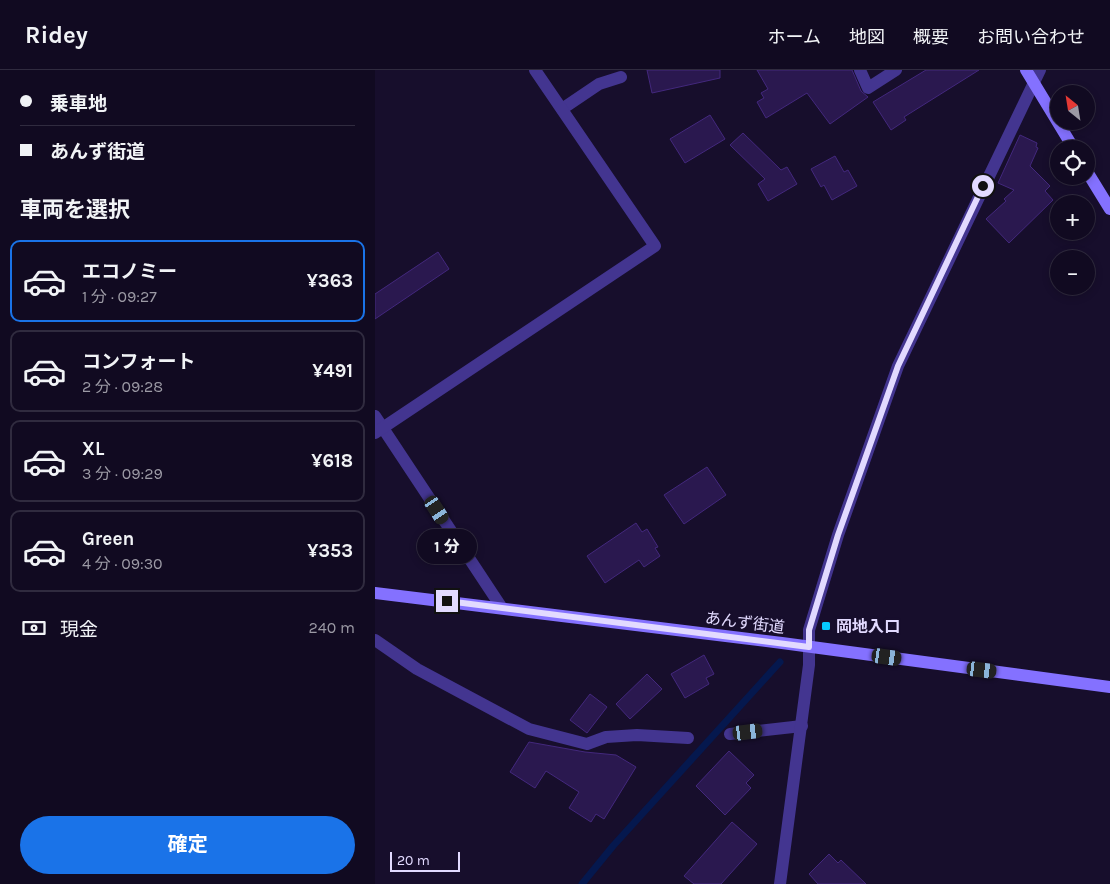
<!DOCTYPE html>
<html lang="ja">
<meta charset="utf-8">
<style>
:root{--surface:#110a21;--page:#1a132a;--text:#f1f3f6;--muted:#9c9aa5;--line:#302b3f;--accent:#1a73e8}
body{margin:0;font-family:Karla,"Noto Sans JP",sans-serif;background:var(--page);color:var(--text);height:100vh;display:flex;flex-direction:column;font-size:19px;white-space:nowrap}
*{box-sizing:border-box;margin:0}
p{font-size:16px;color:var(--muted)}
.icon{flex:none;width:28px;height:28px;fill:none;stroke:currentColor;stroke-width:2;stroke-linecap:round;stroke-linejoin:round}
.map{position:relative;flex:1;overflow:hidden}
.drawer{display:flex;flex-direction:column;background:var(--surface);width:375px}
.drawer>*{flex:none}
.banner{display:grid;align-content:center;height:110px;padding:0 20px;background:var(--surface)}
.needle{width:32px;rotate:330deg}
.buttons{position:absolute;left:675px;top:15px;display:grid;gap:10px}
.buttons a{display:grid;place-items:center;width:45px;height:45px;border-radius:50%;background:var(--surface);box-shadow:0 2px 8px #0003,0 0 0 1px var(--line);font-size:25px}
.scale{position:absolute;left:15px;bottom:12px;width:70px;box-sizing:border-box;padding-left:5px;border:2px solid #e2daff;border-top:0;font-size:14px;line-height:18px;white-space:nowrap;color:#e2daff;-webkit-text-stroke:4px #170e2c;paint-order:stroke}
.end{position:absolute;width:22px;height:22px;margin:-11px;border:6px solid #e2daff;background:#111;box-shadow:0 0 0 2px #111}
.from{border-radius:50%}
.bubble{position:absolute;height:35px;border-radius:18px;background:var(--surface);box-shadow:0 2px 8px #0003,0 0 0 1px var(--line);font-size:16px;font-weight:700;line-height:35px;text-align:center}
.car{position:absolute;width:15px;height:30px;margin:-15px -8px;border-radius:6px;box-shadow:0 0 4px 1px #0007;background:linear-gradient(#222 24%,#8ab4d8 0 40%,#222 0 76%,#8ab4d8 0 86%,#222 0)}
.banner b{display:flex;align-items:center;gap:18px;height:48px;font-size:19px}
.banner b+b{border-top:1px solid var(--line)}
.banner i{width:12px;height:12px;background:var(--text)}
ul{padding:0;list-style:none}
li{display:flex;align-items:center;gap:15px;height:82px;margin:0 10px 8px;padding:0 10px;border:2px solid var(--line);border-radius:10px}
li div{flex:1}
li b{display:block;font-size:19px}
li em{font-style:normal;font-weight:700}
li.active{border-color:var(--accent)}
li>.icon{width:45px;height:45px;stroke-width:1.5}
h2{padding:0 20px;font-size:22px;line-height:60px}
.pay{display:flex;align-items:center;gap:12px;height:55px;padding:0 20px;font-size:19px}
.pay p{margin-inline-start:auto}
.primary-button{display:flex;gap:10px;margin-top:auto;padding:10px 20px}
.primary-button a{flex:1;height:58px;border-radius:30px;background:var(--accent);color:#fff;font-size:20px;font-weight:700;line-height:58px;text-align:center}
header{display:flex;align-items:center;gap:30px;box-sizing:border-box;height:70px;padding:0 25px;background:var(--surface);border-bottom:1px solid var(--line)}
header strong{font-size:24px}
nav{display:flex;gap:28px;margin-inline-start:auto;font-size:18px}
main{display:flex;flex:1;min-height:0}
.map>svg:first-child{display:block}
</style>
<header>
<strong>Ridey</strong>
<nav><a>ホーム</a><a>地図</a><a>概要</a><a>お問い合わせ</a></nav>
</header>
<main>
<section class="drawer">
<div class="banner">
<b><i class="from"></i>乗車地</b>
<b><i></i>あんず街道</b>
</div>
<h2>車両を選択</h2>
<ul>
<li class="active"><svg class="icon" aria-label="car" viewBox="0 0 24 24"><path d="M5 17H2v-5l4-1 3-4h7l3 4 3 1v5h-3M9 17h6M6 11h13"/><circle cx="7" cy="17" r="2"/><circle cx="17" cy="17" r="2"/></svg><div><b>エコノミー</b><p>1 分 · 09:27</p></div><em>¥363</em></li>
<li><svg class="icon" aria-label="car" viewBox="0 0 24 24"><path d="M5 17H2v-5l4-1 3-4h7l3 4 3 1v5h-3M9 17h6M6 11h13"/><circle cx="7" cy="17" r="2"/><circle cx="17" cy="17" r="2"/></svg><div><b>コンフォート</b><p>2 分 · 09:28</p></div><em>¥491</em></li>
<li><svg class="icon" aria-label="car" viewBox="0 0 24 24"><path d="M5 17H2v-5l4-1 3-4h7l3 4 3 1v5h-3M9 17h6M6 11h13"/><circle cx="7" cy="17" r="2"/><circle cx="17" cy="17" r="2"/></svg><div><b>XL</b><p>3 分 · 09:29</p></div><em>¥618</em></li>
<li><svg class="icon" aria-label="car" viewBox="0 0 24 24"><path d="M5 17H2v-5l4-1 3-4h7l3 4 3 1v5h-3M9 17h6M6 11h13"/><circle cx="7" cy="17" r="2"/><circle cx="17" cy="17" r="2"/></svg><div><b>Green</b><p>4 分 · 09:30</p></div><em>¥353</em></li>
</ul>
<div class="pay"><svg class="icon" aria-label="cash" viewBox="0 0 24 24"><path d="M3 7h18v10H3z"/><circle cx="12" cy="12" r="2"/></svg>現金<p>240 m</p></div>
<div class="primary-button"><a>確定</a></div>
</section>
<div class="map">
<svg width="735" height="814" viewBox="0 0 735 814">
<rect width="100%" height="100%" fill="#170e2c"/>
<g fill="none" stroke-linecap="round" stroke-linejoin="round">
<path stroke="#05184e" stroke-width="7" d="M 207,814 L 238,776 L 405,592"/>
</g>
<g fill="#2a184f" stroke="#43287d">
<path d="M 272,0 L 345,0 L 345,8 L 277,23 Z"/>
<path d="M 382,0 L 477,0 L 486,21 L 493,27 L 455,54 L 432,23 L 391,48 L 382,32 L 389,28 L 386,23 L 393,19 Z"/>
<path d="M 551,0 L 604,0 L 529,47 L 531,50 L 516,60 L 498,32 Z"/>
<path d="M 335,45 L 350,69 L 310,93 L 295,69 Z"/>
<path d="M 368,63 L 406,100 L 412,97 L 422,114 L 393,131 L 383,114 L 390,109 L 355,75 Z"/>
<path d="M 645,65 L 662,73 L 661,77 L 663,78 L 655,96 L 675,116 L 670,121 L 678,130 L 634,173 L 611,149 L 631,131 L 629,129 L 639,120 L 623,113 Z"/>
<path d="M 460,86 L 469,102 L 473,100 L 482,116 L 457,130 L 449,115 L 446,117 L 436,99 Z"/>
<path d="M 63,182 L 74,199 L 0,249 L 0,224 Z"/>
<path d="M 332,397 L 351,425 L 309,454 L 289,425 Z"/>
<path d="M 261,453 L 267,462 L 272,459 L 283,477 L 280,478 L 285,486 L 269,497 L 264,490 L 230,513 L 212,486 Z"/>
<path d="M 329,585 L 339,604 L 331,608 L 334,614 L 310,628 L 296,604 Z"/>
<path d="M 272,604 L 287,619 L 255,649 L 241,634 Z"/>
<path d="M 215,624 L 232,637 L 212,663 L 195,650 Z"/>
<path d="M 154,672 L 210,682 L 241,685 L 261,697 L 229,749 L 221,744 L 216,752 L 194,738 L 204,722 L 171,701 L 160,718 L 135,702 Z"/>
<path d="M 354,681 L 379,705 L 371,713 L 376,718 L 350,745 L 321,716 Z"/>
<path d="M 357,752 L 382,774 L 346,814 L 319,814 L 309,806 Z"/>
<path d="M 454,784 L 463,793 L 466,790 L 491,814 L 443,814 L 434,804 Z"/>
</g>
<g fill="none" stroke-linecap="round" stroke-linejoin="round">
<g stroke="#433590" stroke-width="12">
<path d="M 485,0 L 493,18 L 521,0"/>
<path d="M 187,39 L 224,14 L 246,7"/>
</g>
<g stroke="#433590" stroke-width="12">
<path d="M 0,346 L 127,538"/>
<path d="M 0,363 L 280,176 L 160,0"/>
<path d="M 0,570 L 42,599 L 154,659 L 212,674 L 231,667 L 262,665 L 313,668"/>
<path d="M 355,664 L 427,656"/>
<path d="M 405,814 L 434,595 L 434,560 L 463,465 L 523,296 L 665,0"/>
</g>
<g stroke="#8471ff" stroke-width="12">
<path d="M 651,0 L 699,79"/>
<path d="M 711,100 L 735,139"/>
<path d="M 0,523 L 407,573 L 735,617"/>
</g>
</g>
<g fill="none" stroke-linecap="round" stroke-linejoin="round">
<path stroke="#e2daff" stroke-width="6" d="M 72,531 L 434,577 L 434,560 L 463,465 L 523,296 L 608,116"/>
</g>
<rect fill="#06caff" stroke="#170e2c" stroke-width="2" x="446" y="551" width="10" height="10" rx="2.5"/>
<g text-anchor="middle" stroke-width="4.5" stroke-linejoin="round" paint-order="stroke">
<g font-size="16" fill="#e2daff" stroke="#170e2c">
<text transform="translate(370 552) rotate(7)" y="6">あんず街道</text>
</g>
<g font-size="16" font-weight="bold" fill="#e2daff" stroke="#170e2c" text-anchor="start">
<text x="461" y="562">岡地入口</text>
</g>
</g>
</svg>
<div class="buttons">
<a><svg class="needle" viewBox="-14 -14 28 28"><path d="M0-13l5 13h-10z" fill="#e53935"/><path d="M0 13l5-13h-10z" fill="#9c9aa5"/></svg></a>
<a><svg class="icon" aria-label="locate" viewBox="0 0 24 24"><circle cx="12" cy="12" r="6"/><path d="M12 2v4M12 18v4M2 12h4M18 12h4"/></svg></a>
<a>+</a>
<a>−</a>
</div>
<div class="scale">20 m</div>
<i class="end from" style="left:608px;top:116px"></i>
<i class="end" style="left:72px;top:531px"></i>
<div class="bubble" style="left:42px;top:459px;width:60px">1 分</div>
<i class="car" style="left:62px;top:440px;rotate:147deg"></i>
<i class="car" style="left:512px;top:587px;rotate:98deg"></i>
<i class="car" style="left:607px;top:600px;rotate:97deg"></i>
<i class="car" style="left:373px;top:662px;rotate:83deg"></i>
</div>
</main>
